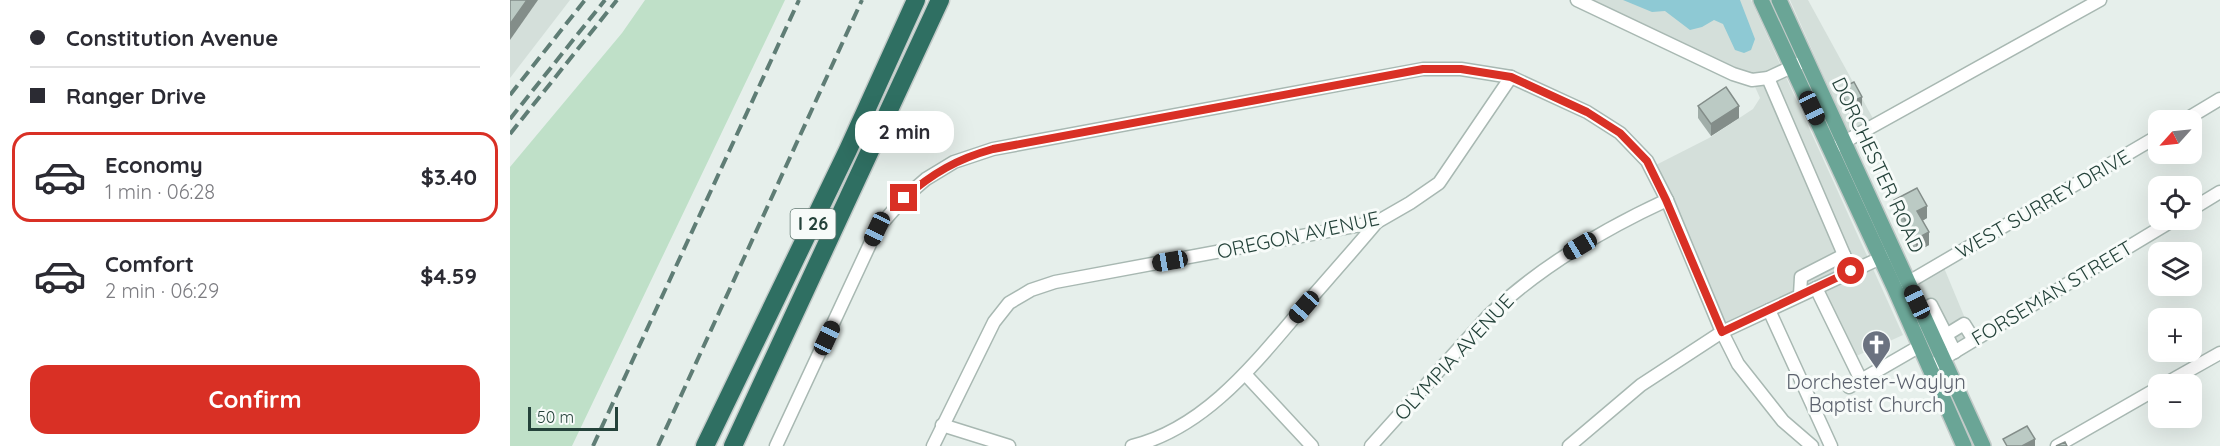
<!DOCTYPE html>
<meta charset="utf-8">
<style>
:root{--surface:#fff;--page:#f7f7f7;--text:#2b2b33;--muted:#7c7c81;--line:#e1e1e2;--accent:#d93025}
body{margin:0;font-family:Quicksand,sans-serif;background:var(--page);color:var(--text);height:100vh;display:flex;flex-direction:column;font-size:22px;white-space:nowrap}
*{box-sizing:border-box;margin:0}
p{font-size:20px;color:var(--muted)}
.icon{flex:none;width:33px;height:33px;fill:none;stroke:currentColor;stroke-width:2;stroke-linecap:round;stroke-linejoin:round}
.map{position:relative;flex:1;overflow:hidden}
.side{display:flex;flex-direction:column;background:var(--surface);width:510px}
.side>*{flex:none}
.hud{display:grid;align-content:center;height:132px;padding:0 30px;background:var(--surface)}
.needle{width:39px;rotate:243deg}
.fabs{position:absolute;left:1638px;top:110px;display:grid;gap:12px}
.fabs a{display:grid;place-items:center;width:54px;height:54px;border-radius:12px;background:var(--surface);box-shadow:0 6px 24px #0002;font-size:30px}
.scale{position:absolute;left:18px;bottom:15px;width:90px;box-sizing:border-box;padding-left:6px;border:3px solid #24423a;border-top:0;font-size:16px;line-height:21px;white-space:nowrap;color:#24423a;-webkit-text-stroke:4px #f7fbf9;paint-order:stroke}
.end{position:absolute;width:27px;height:27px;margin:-14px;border:8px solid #d93025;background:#fff;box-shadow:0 0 0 3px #fff}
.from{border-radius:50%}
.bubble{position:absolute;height:42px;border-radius:18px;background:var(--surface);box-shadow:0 6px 24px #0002;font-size:20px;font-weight:700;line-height:42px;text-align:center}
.car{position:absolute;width:18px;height:36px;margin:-18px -9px;border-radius:8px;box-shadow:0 0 4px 2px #0007;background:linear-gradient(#222 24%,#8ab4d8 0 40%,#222 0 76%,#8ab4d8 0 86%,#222 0)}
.hud b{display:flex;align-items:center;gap:21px;height:57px;font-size:22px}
.hud b+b{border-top:2px solid var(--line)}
.hud i{width:15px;height:15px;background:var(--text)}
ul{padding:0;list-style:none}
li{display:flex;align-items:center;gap:18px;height:90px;margin:0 12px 9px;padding:0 18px;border:3px solid transparent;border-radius:18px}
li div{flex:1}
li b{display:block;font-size:22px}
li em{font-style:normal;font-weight:700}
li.on{border-color:var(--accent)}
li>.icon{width:54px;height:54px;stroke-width:1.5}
.button{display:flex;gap:12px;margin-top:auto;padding:12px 30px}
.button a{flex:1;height:69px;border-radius:18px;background:var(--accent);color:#fff;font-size:24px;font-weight:700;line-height:69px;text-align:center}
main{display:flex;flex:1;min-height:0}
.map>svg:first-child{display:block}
</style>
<main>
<section class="side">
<div class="hud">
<b><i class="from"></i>Constitution Avenue</b>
<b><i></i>Ranger Drive</b>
</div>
<ul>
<li class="on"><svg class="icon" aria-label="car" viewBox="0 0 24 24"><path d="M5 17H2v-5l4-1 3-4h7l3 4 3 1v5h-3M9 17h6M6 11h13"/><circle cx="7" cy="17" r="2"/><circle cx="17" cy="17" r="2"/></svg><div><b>Economy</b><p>1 min · 06:28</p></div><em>$3.40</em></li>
<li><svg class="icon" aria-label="car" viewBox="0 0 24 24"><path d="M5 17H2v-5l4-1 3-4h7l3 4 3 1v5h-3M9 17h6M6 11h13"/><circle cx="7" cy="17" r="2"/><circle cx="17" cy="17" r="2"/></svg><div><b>Comfort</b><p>2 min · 06:29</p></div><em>$4.59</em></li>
</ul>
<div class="button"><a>Confirm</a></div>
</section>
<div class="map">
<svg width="1710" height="446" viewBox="0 0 1710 446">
<rect width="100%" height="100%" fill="#e6efeb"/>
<g fill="#d4dfda">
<path d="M 0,0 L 60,0 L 0,78 Z"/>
<path d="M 1067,0 L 1241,0 L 1393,335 L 1342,358 L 1310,286 L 1212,332 L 1140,168 L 1199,138 L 1243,109 L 1250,98 L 1242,80 L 1187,50 Z"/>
<path d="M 1280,0 L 1298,0 L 1366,124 L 1341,138 Z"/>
<path d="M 1432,263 L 1464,340 L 1440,354 L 1405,279 Z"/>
</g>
<path fill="#bfe0c8" d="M 135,0 L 275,0 L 62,446 L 0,446 L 0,167 L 112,33 Z"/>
<path fill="#8ec9d4" d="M 1113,0 L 1230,0 L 1245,39 L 1241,50 L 1234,53 L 1225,50 L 1213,24 L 1204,20 L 1192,27 L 1180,30 L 1155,11 L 1142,12 Z"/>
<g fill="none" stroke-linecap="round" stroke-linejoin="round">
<defs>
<g id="minor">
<path d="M 1067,0 L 1223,74 L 1242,80 L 1258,78 L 1290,63"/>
<path d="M 1258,78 L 1341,271"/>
<path d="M 1675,120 L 1710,99"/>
<path d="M 1327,146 L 1590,0"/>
<path d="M 1682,209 L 1710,192"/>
<path d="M 1392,286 L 1648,136"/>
<path d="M 1306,288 L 1351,380"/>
<path d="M 1290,295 L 1291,277 L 1334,255"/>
<path d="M 1421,305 L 1445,352"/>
<path d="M 1259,310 L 1321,446"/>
<path d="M 1436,335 L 1454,324 L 1464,340"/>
<path d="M 1426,363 L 1665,219"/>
<path d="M 735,374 L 802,446"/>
<path d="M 1655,384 L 1710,353"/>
<path d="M 1339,387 L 1410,346"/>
<path d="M 432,425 L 499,446"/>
<path d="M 266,446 L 367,229 L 394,198 L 416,179 L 444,162 L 483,149 L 913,69 L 951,69 L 1001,77 L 1077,112 L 1110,133 L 1137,161 L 1157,200 L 1212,332 L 1228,364 L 1273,421 L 1302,446"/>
<path d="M 423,446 L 484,322 L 499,303 L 521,290 L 545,282 L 867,222 L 900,203 L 929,183 L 1001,77"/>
<path d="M 622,446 C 693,429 743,366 788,313 C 814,283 841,253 867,222"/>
<path d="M 861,446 L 979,315 C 1031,266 1092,230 1157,200"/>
<path d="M 1059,446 L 1131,385 L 1212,332 L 1377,255"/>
<path d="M 1547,446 L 1648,388"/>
</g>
<g id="major">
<path d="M 1251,0 L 1385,289 L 1454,446"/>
<path d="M 1269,0 L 1473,446"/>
</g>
<g id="highway">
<path d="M 195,446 L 338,150 L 406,0"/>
<path d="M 223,446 L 430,0"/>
</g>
</defs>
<use href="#minor" stroke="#a8b8b2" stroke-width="15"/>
<use href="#major" stroke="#c2cac8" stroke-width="18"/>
<use href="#highway" stroke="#c2cac8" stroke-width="21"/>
<use href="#minor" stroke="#fff" stroke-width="12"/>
<use href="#major" stroke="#6aa596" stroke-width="15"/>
<use href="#highway" stroke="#2f6f62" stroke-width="18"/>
<g stroke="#5f7d75" stroke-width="4" stroke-dasharray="12 6" stroke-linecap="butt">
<path d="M 0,95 L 75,0"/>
<path d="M 0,119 L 95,0"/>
<path d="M 0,134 L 107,0"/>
<path d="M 83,446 L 289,0"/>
<path d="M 148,446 L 352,0"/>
</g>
</g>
<g fill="#a1aea9">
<path d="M 1329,89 L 1352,106 L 1337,113 L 1329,98 Z"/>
<path d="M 1188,106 L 1229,118 L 1201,136 L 1188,118 Z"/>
<path d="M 1384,200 L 1417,218 L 1412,221 L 1419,245 L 1406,252 L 1384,212 Z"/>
</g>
<g fill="#838d89">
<path d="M 17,0 L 28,0 L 0,40 L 0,24 Z"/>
<path d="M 1352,97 L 1352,106 L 1337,113 L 1337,104 Z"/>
<path d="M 1229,106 L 1229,118 L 1201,136 L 1201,124 Z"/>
<path d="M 1417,206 L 1417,218 L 1407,224 L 1407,211 Z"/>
<path d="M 1419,232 L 1419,245 L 1406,252 L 1406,239 Z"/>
<path d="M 1525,439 L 1525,446 L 1512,446 Z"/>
</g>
<g fill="#bbcac4" stroke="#838d89" stroke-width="1.5">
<path d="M 0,0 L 17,0 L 0,24 Z"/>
<path d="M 1344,82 L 1352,97 L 1337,104 L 1329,89 Z"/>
<path d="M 1216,87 L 1229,106 L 1201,124 L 1188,106 Z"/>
<path d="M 1407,188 L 1417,206 L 1407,211 L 1419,232 L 1406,239 L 1384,200 Z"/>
<path d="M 1517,426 L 1525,439 L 1512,446 L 1497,446 L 1493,439 Z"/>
<path d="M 1555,442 L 1557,446 L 1546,446 Z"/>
</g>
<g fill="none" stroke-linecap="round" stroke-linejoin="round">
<path stroke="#d93025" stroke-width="8" d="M 394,198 C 423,173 447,159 483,149 L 913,69 L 951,69 L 1001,77 L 1077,112 L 1110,133 L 1137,161 L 1156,200 L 1212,332 L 1341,271"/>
</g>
<defs>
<symbol id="church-pin" viewBox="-11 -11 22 30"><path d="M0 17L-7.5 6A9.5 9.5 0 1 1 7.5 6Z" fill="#6b7280" stroke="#f7fbf9"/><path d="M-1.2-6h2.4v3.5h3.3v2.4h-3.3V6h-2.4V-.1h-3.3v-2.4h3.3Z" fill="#fff"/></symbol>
</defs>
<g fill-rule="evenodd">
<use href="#church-pin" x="1350" y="328" width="33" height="45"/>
</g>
<g text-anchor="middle" stroke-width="6" stroke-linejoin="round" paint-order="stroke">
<rect fill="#f7fbf9" stroke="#637a73" stroke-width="1.5" x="280.5" y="209" width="45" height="30" rx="4.5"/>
<g font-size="18" font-weight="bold" fill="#24423a">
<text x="303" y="230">I 26</text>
</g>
<g font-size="20" fill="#24423a" stroke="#f7fbf9">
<text transform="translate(1368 165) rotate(65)" y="7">DORCHESTER ROAD</text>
<text transform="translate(1533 204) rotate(-30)" y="7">WEST SURREY DRIVE</text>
<text transform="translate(788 235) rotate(-12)" y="7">OREGON AVENUE</text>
<text transform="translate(1542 293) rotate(-31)" y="7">FORSEMAN STREET</text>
<text transform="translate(944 357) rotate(-47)" y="7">OLYMPIA AVENUE</text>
</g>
<g font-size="20" fill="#5b616d" stroke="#f7fbf9">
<text x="1366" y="389">Dorchester-Waylyn<tspan x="1366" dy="23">Baptist Church</tspan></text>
</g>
</g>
</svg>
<div class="fabs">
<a><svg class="needle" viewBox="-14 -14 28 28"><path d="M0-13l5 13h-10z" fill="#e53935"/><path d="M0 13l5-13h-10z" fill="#7c7c81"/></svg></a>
<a><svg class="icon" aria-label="locate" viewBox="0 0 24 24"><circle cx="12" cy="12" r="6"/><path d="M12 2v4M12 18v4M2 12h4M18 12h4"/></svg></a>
<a><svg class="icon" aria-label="layers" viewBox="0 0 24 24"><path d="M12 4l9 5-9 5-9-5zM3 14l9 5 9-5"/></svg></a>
<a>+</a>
<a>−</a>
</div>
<div class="scale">50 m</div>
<i class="end from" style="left:1341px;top:271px"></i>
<i class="end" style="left:394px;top:198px"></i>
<div class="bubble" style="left:345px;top:111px;width:99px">2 min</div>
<i class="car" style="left:1302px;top:108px;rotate:155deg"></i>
<i class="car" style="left:367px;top:229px;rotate:205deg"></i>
<i class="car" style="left:1070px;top:246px;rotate:239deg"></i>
<i class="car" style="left:660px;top:261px;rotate:260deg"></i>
<i class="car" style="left:1407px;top:302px;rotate:335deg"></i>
<i class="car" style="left:794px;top:307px;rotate:221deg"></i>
<i class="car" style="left:317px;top:338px;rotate:25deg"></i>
</div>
</main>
